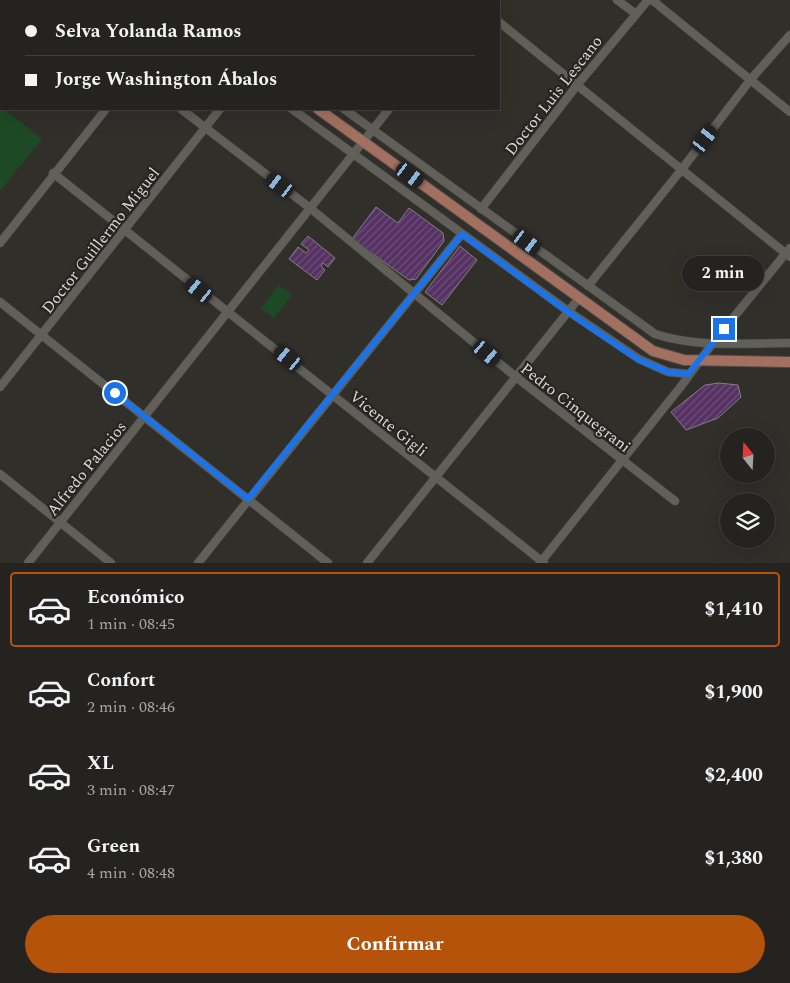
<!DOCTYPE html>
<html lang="es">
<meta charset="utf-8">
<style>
:root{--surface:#252320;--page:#312f2d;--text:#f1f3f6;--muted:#a3a4a5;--line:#42403e;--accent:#b45309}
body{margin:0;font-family:Spectral,serif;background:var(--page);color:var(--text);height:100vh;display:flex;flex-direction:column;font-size:19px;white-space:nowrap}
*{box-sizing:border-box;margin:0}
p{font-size:16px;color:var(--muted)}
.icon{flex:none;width:28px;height:28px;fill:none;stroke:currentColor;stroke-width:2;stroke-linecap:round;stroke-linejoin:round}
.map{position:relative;height:563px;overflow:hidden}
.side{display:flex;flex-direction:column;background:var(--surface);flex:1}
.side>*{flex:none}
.guide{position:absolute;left:0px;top:0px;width:500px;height:110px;box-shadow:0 5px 20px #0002,0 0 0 1px var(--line);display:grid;align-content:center;height:110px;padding:0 25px;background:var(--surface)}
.needle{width:32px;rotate:342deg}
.controls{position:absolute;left:720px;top:428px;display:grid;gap:10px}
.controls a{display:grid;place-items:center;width:55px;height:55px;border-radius:50%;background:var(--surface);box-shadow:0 5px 20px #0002,0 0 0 1px var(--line);font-size:25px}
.end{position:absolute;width:22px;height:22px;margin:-11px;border:6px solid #1a73e8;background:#fff;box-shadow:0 0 0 2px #fff}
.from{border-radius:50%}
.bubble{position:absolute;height:35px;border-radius:18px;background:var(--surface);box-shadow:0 5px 20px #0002,0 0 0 1px var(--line);font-size:16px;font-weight:700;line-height:35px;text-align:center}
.car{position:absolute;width:15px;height:30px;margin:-15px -8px;border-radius:6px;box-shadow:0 0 4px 1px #0007;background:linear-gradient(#222 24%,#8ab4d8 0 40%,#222 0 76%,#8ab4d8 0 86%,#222 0)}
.guide b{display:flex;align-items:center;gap:18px;height:48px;font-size:19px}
.guide b+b{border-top:1px solid var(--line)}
.guide i{width:12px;height:12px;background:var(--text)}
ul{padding:9px 0 0;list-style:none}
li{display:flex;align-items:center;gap:15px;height:75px;margin:0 10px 8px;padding:0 15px;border:2px solid transparent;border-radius:5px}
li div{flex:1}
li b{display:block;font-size:19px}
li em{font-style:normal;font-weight:700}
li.on{border-color:var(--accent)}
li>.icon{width:45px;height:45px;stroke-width:1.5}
.action{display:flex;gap:10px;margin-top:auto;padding:10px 25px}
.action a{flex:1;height:58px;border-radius:30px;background:var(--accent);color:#fff;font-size:20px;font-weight:700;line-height:58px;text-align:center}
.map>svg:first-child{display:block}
</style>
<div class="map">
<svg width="790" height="563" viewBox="0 0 790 563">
<defs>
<pattern id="building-hatch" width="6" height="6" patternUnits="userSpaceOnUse" patternTransform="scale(1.25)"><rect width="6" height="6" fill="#563263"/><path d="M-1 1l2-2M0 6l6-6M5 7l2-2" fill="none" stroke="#6e4f79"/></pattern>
</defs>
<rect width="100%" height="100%" fill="#312f2a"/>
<g fill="#1d4a25">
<path d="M 0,106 L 42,139 L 0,191 Z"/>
<path d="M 279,285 L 292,295 L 274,318 L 261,308 Z"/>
</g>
<g fill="url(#building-hatch)" stroke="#837f84">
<path d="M 376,207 L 398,223 L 409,208 L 443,233 L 444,241 L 416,279 L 409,280 L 352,239 Z"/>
<path d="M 308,236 L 335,258 L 328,267 L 323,263 L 321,266 L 325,270 L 317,280 L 289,259 L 298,247 L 306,253 L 309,250 L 301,244 Z"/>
<path d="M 460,246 L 477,260 L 442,305 L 425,292 Z"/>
<path d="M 719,383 L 738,385 L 741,397 L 718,418 L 686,430 L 671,412 L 705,385 Z"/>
</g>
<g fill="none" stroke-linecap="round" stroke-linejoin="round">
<defs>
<g id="minor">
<path d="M 139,0 L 141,1"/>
<path d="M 472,0 L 473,1"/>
<path d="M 617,0 L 636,14"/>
<path d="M 652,0 L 790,112"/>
<path d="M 194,1 L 195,0"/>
<path d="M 306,1 L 307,0"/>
<path d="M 499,22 L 790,257"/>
<path d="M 181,109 L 310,208 L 516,377 L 675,501"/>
<path d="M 292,109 L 568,311 L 639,359 L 668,372 L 688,374"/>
<path d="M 344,109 L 655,334 C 698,348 745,343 790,343"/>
<path d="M 53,173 L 544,563"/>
<path d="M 481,209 L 578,84 L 648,0"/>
<path d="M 0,243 L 106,109"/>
<path d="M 588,286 L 682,169 L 751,79 L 790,35"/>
<path d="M 0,302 L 328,563"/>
<path d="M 0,387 L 220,109"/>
<path d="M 0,474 L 111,563"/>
<path d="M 28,563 L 389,109"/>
<path d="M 198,563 L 462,234"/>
<path d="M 367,563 L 579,298"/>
<path d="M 540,563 L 682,385 L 712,344 L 790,248"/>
</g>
<g id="major">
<path d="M 168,0 L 170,1"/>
<path d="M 318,109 L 653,351 L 684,360 L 790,362"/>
</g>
</defs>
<use href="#minor" stroke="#4f4d49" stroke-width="9"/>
<use href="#major" stroke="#4f4d49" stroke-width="12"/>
<use href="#minor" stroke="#615f59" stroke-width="8"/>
<use href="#major" stroke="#a3705f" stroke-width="10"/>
</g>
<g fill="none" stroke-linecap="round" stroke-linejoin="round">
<path stroke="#1a73e8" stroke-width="6" d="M 115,393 L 248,499 L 462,234 L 568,312 L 639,360 L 668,372 L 688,374 L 724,329"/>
</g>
<g text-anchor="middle" stroke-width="4.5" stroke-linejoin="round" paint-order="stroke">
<g font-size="16" fill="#dbd9d6" stroke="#272520">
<text transform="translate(553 95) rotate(-52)" y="6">Doctor Luis Lescano</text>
<text transform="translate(100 240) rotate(-52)" y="6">Doctor Guillermo Miguel</text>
<text transform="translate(576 407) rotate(38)" y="6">Pedro Cinquegrani</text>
<text transform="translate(389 423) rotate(39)" y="6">Vicente Gigli</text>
<text transform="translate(86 468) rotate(-51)" y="6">Alfredo Palacios</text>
</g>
</g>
</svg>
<div class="controls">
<a><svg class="needle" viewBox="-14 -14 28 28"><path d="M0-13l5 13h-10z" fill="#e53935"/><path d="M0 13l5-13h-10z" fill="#a3a4a5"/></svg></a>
<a><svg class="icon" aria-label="layers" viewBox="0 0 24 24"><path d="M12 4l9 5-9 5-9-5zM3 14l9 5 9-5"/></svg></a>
</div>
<i class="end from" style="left:115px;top:393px"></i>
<i class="end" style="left:724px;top:329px"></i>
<div class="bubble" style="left:682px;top:256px;width:82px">2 min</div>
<i class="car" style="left:705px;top:139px;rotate:37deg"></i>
<i class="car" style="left:410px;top:175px;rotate:126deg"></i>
<i class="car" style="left:280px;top:185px;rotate:307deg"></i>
<i class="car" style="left:527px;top:242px;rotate:126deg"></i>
<i class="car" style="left:199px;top:290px;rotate:309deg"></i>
<i class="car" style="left:487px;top:353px;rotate:130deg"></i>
<i class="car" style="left:288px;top:358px;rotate:309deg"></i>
<div class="guide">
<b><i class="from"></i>Selva Yolanda Ramos</b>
<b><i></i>Jorge Washington Ábalos</b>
</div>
</div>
<section class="side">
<ul>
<li class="on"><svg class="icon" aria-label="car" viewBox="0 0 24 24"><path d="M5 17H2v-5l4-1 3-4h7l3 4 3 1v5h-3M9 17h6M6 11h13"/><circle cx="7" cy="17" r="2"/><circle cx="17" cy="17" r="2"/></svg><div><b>Económico</b><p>1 min · 08:45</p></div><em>$1,410</em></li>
<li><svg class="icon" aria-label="car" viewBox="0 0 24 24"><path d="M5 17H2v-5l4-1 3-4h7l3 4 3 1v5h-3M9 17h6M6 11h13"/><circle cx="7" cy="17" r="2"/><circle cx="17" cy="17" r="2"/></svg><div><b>Confort</b><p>2 min · 08:46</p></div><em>$1,900</em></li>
<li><svg class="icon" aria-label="car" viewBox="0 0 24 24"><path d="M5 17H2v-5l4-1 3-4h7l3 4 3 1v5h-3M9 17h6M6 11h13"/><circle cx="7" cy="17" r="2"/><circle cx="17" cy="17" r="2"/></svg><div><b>XL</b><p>3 min · 08:47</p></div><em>$2,400</em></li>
<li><svg class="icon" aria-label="car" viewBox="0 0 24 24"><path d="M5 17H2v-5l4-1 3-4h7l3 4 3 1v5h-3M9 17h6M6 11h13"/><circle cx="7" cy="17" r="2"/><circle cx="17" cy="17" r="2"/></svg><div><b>Green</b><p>4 min · 08:48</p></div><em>$1,380</em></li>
</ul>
<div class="action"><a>Confirmar</a></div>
</section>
